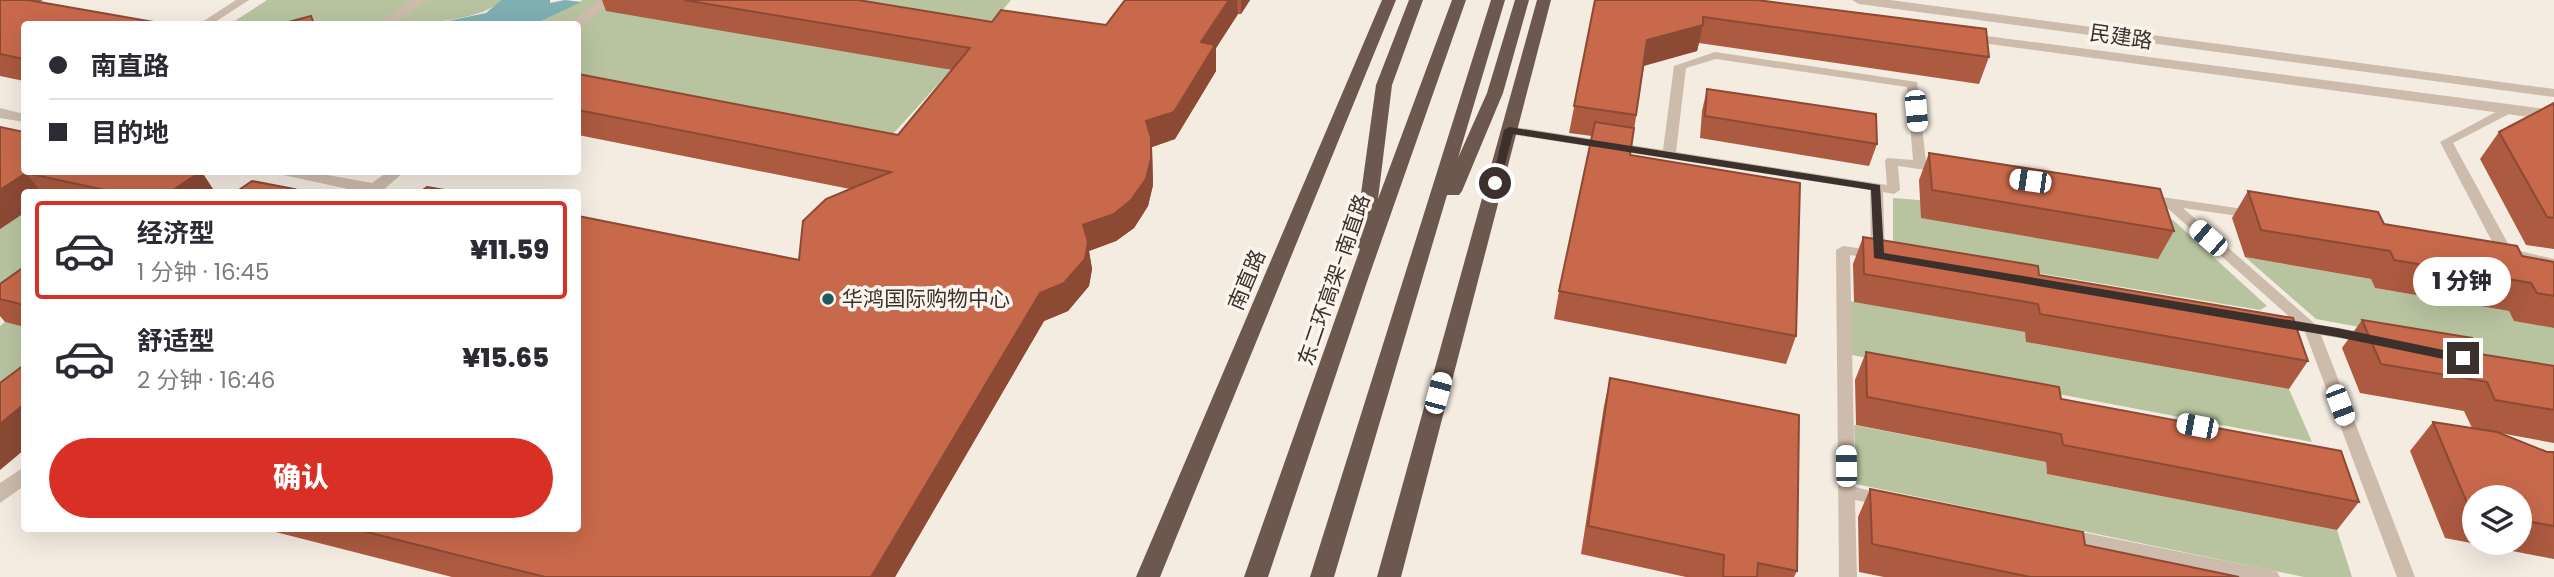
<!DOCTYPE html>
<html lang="zh">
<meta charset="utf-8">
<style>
:root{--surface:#fff;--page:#f2f2f3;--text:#2b2b33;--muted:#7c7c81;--line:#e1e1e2;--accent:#d93025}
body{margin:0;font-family:Poppins,"Noto Sans SC",sans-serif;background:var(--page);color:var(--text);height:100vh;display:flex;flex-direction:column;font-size:26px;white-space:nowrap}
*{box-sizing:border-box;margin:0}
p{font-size:23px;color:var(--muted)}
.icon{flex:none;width:38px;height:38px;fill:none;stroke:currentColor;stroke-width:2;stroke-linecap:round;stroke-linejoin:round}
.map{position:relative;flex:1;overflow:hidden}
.sheet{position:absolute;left:21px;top:189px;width:560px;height:343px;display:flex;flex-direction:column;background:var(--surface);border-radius:7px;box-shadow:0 7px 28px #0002}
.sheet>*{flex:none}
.top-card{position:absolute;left:21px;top:21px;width:560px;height:154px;border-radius:7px;box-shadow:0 7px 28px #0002;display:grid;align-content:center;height:154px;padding:0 28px;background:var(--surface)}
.tools{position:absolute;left:2462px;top:485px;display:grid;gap:14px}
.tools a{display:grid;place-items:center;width:70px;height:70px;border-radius:50%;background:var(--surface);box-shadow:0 7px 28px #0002;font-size:35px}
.end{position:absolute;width:32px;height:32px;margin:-16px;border:9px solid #3b302b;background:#fff;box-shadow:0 0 0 4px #fff}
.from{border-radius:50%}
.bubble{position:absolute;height:49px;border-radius:24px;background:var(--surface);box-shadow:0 7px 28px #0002;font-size:23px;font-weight:800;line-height:49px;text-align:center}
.car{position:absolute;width:21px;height:42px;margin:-21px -10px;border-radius:9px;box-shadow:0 0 5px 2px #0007;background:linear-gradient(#fff 24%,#345 0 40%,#fff 0 76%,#345 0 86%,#fff 0)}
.top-card b{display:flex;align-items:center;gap:24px;height:66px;font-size:26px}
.top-card b+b{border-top:2px solid var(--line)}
.top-card i{width:18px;height:18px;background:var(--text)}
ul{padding:12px 0 0;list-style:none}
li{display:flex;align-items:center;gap:21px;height:98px;margin:0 14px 10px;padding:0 14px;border:4px solid transparent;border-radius:7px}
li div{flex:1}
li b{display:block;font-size:26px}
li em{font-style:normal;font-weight:800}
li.selected{border-color:var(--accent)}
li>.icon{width:63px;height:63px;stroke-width:1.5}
.action{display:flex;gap:14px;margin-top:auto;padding:14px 28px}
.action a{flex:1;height:80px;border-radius:42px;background:var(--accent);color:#fff;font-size:28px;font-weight:800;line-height:80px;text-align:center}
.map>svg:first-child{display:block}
</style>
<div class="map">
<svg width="2554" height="577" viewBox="0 0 2554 577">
<rect width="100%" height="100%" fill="#f4ebe1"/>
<g fill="#b8c4a0">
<path d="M 267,0 L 501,0 C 471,37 282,24 230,24 Z"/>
<path d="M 583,0 L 619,0 L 951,70 L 873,156 L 578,99 L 578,24 L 535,24 Z"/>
<path d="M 712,0 L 1011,0 L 974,44 Z"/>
<path d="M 1893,198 L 2173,220 L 2267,306 L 2260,310 L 1893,249 Z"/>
<path d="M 24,213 L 24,295 L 0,312 L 0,229 Z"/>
<path d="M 2245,257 L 2371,279 L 2375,288 L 2509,311 L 2515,321 L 2554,328 L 2554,372 L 2436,341 L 2316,319 Z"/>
<path d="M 1850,301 L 2025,332 L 2027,342 L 2289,389 L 2312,442 L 1852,355 Z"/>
<path d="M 5,322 L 24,327 L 24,410 L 0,429 L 0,326 Z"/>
<path d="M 1854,425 L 2046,462 L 2047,474 L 2337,530 L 2352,577 L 2304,577 L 1856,484 Z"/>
</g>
<path fill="#7fb0b2" d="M 501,0 L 550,0 L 550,3 L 565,0 L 581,2 L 535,24 L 433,24 L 486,13 Z"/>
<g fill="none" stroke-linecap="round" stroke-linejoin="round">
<g fill="#cdbbac" fill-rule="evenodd">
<path d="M 236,0 L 249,0 L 212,24 L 199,24 Z"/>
<path d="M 1715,52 L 1917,82 L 1926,162 L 1944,165 L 1946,168 L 1940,172 L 1898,166 L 1900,190 L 1894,194 L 1883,192 L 1885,256 L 1878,260 L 1850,255 L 1855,487 L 1891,496 L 1893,500 L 1891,504 L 1885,506 L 1855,500 L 1857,577 L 1839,577 L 1836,250 L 1843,246 L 1871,250 L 1870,190 L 1509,134 L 1503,130 L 1509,126 L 1663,150 L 1674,66 ZM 1716,59 L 1907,87 L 1913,160 L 1887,158 L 1885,161 L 1887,185 L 1676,152 L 1686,68 Z"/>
<path d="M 2507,106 L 2554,113 L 2554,121 L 2509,114 L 2453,143 L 2511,249 L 2554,259 L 2554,267 L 2499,255 L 2440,142 Z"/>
<path d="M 2148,195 L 2257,211 L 2259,214 L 2257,217 L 2252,218 L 2183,208 L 2315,324 L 2374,334 L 2376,338 L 2369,343 L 2321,335 L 2415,577 L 2397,577 L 2305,332 L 2273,325 L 2271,322 L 2273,319 L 2293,320 L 2164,205 L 2143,202 L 2141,199 Z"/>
<path d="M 2066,529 L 2271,570 L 2277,572 L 2280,577 L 2236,577 L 2066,543 L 2060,541 L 2058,536 L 2060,531 Z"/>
</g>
<g fill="#cdbbac" fill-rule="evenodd">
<path d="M 411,0 L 427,0 L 394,24 L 379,24 Z"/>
<path d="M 598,0 L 613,0 L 581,27 L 569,24 Z"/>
<path d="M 0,108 L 24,114 L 24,122 L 0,118 Z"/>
<path d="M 281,172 L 311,172 L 372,183 L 387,172 L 404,172 L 381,192 L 362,192 L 283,175 Z"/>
<path d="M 24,467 L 24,486 L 0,503 L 0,483 Z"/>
</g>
<g fill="#cdbbac" fill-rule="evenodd">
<path d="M 1852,0 L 1890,0 L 2554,89 L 2554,97 L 1859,4 Z"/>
<path d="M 1964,33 L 2554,110 L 2554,120 L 1959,40 L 1959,34 Z"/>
</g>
<g fill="#6c584f" fill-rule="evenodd">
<path d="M 1382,0 L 1396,0 L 1160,577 L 1136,577 Z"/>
<path d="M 1409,0 L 1423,0 L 1392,85 L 1378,199 L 1452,0 L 1466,0 L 1368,279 L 1268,577 L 1244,577 L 1360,249 L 1354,244 L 1376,85 Z"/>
<path d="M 1491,0 L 1505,0 L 1458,158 L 1487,93 L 1515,0 L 1529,0 L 1503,93 L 1462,191 L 1459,195 L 1447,195 L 1334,577 L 1310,577 Z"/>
<path d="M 1537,0 L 1551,0 L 1401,577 L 1377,577 Z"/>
</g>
</g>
<g fill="#ac5a40" fill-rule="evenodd">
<path d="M 0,0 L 43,0 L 39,2 L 24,24 L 24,81 L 0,76 Z"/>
<path d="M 602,0 L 858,0 L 992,22 L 1106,25 L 1125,0 L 1250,0 L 1241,14 L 1238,14 L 1216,48 L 1216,71 L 1175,139 L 1152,147 L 1153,185 L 1148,206 L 1134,228 L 1116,241 L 1089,251 L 1092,269 L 1089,286 L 1068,311 L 1044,321 L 895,577 L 452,577 L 260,528 L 578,528 L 799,260 L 850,189 L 578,135 L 578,74 L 898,135 L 952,70 L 606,11 Z"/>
<path d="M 1595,0 L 1989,57 L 1979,84 L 1699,43 L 1697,51 L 1644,66 L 1630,155 L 1796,336 L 1786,364 L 1554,319 L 1559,291 L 1592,136 L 1569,133 Z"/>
<path d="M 1707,89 L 1877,144 L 1869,166 L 1700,138 L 1702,111 Z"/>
<path d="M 2554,103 L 2554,249 L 2526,245 L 2480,159 L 2499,132 Z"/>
<path d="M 0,127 L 215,192 L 24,192 L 24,213 L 0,229 Z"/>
<path d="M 1929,153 L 2174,231 L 2158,259 L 1921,218 L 1919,180 Z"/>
<path d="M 2248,191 L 2384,224 L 2522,256 L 2554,262 L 2554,328 L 2514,321 L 2509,311 L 2375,288 L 2371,279 L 2245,257 L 2232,218 Z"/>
<path d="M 1863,237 L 2039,275 L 2308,361 L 2289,389 L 2026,342 L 2025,332 L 1854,302 L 1853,264 Z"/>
<path d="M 24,267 L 24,327 L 5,322 L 0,316 L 0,284 Z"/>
<path d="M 2362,320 L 2480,354 L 2554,366 L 2554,443 L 2500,433 L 2547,452 L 2554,452 L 2554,559 L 2445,538 L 2410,451 L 2433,422 L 2472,428 L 2464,411 L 2360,393 L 2342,348 ZM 2474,497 L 2520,497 L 2520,542 L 2474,542 Z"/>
<path d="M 1866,352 L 2061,399 L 2359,502 L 2337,530 L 2047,474 L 2046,462 L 1856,425 L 1855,380 Z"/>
<path d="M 1610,378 L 1797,571 L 1794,577 L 1686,577 L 1581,554 L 1604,406 Z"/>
<path d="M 1870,489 L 2085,545 L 2239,577 L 1884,577 L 1859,572 L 1858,517 Z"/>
</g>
<g fill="#8c4a34">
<path d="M 1229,0 L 1237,0 L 1238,14 L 1216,48 L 1216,71 L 1175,139 L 1152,147 L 1153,185 L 1148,206 L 1134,228 L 1116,241 L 1089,251 L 1092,269 L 1089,286 L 1068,311 L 1044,321 L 895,577 L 871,577 L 1040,293 L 1146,121 Z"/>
<path d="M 1241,0 L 1250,0 L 1241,14 Z"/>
<path d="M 1703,25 L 1697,51 L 1642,66 L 1647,40 Z"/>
<path d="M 200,172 L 202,172 L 215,192 L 170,192 Z"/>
<path d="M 26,173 L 41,192 L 24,192 L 24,213 L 0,229 L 0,190 Z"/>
<path d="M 24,404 L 24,450 L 0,470 L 0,424 Z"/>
</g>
<g fill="#c8694b" stroke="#8c4a34" stroke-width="2">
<path d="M 0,0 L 28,0 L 165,24 L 24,24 L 24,59 L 0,54 Z"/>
<path d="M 684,0 L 858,0 L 992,22 L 1001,10 L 1106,25 L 1125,0 L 1229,0 L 1201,42 L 1215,45 L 1174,112 L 1146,121 L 1151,138 L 1151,159 L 1146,179 L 1131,200 L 1114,214 L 1083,225 L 1088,242 L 1085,259 L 1064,283 L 1040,293 L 871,577 L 545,577 L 351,528 L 578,528 L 578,216 L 799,260 L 803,221 L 826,199 L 891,172 L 578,110 L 578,74 L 898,135 L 970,48 Z"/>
<path d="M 1595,0 L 1757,0 L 1986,29 L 1989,57 L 1703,17 L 1703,25 L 1647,40 L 1636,115 L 1574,106 Z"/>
<path d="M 311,16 L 314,24 L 281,24 Z"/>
<path d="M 1707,89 L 1876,114 L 1877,144 L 1705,116 Z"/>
<path d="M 2554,103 L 2554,218 L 2547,217 L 2499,132 Z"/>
<path d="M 1595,122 L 1634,128 L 1630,155 L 1800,183 L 1796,336 L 1559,291 Z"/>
<path d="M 0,127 L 24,132 L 24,172 L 200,172 L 170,192 L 114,192 L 26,173 L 0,190 Z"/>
<path d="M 1929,153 L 2160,189 L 2174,231 L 1932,190 Z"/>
<path d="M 252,181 L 294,189 L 289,192 L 236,192 Z"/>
<path d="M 427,187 L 456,192 L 420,192 Z"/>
<path d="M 2248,191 L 2378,212 L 2384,224 L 2517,246 L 2522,256 L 2554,262 L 2554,296 L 2537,293 L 2531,283 L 2394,260 L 2390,251 L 2261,230 Z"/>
<path d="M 1863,237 L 2038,266 L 2039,275 L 2293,318 L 2308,361 L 2040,314 L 2038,304 L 1864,274 Z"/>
<path d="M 24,267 L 24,305 L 0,299 L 0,284 Z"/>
<path d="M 2362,320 L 2472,338 L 2480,354 L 2554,366 L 2554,410 L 2495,400 L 2487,382 L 2381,364 Z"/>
<path d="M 1866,352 L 2059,387 L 2061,399 L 2341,451 L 2359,502 L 2063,445 L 2061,434 L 1867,397 Z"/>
<path d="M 24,365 L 24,404 L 0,424 L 0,383 Z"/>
<path d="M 1610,378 L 1799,415 L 1797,571 L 1758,563 L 1757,577 L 1723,577 L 1724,555 L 1588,526 Z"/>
<path d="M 2433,422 L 2497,432 L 2547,452 L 2554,452 L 2554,526 L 2520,520 L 2520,497 L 2474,497 L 2474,511 L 2470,510 Z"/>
<path d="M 1870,489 L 2083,532 L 2085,545 L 2239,577 L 2030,577 L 1872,544 Z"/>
</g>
<path fill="#3b302b" d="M 1509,127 L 1880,185 L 1884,253 L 2337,328 L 2463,354 L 2469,358 L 2463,363 L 2337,337 L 1874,258 L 1871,190 L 1513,134 L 1500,183 L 1491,185 L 1504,130 Z"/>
<circle fill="#1f5a5e" stroke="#fbf5ee" stroke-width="2.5" cx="828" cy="299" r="7"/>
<g text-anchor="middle" stroke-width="7" stroke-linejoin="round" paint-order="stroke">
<g font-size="21" fill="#3b302b" stroke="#fbf5ee">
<text transform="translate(2121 37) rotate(8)" y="7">民建路</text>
<text transform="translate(1247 280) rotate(-67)" y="7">南直路</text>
<text transform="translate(1334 280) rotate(-71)" y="7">东二环高架-南直路</text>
</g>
<g font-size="21" fill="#3b302b" stroke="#fbf5ee" text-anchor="start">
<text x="842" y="306">华鸿国际购物中心</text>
</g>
</g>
</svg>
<div class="tools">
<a><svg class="icon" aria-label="layers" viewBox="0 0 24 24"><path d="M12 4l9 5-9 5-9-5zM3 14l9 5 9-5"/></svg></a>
</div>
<i class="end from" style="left:1495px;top:183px"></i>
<i class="end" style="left:2463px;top:358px"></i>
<div class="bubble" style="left:2413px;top:257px;width:98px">1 分钟</div>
<i class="car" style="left:1916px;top:111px;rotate:175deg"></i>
<i class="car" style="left:2030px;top:181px;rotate:278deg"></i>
<i class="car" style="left:2208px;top:238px;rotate:311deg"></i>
<i class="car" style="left:1438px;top:393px;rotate:15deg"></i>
<i class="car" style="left:2340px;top:405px;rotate:159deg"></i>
<i class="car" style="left:2197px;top:426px;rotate:281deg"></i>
<i class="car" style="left:1846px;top:466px;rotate:359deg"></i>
<div class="top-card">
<b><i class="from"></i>南直路</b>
<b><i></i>目的地</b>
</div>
<section class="sheet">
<ul>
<li class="selected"><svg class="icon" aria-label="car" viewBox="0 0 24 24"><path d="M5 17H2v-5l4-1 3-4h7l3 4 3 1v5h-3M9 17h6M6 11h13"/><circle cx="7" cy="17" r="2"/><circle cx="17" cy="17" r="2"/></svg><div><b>经济型</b><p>1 分钟 · 16:45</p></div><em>¥11.59</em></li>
<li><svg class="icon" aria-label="car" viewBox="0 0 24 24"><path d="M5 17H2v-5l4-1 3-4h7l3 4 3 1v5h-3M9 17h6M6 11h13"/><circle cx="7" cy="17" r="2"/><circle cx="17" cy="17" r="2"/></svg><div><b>舒适型</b><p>2 分钟 · 16:46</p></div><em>¥15.65</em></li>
</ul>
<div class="action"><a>确认</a></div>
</section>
</div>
